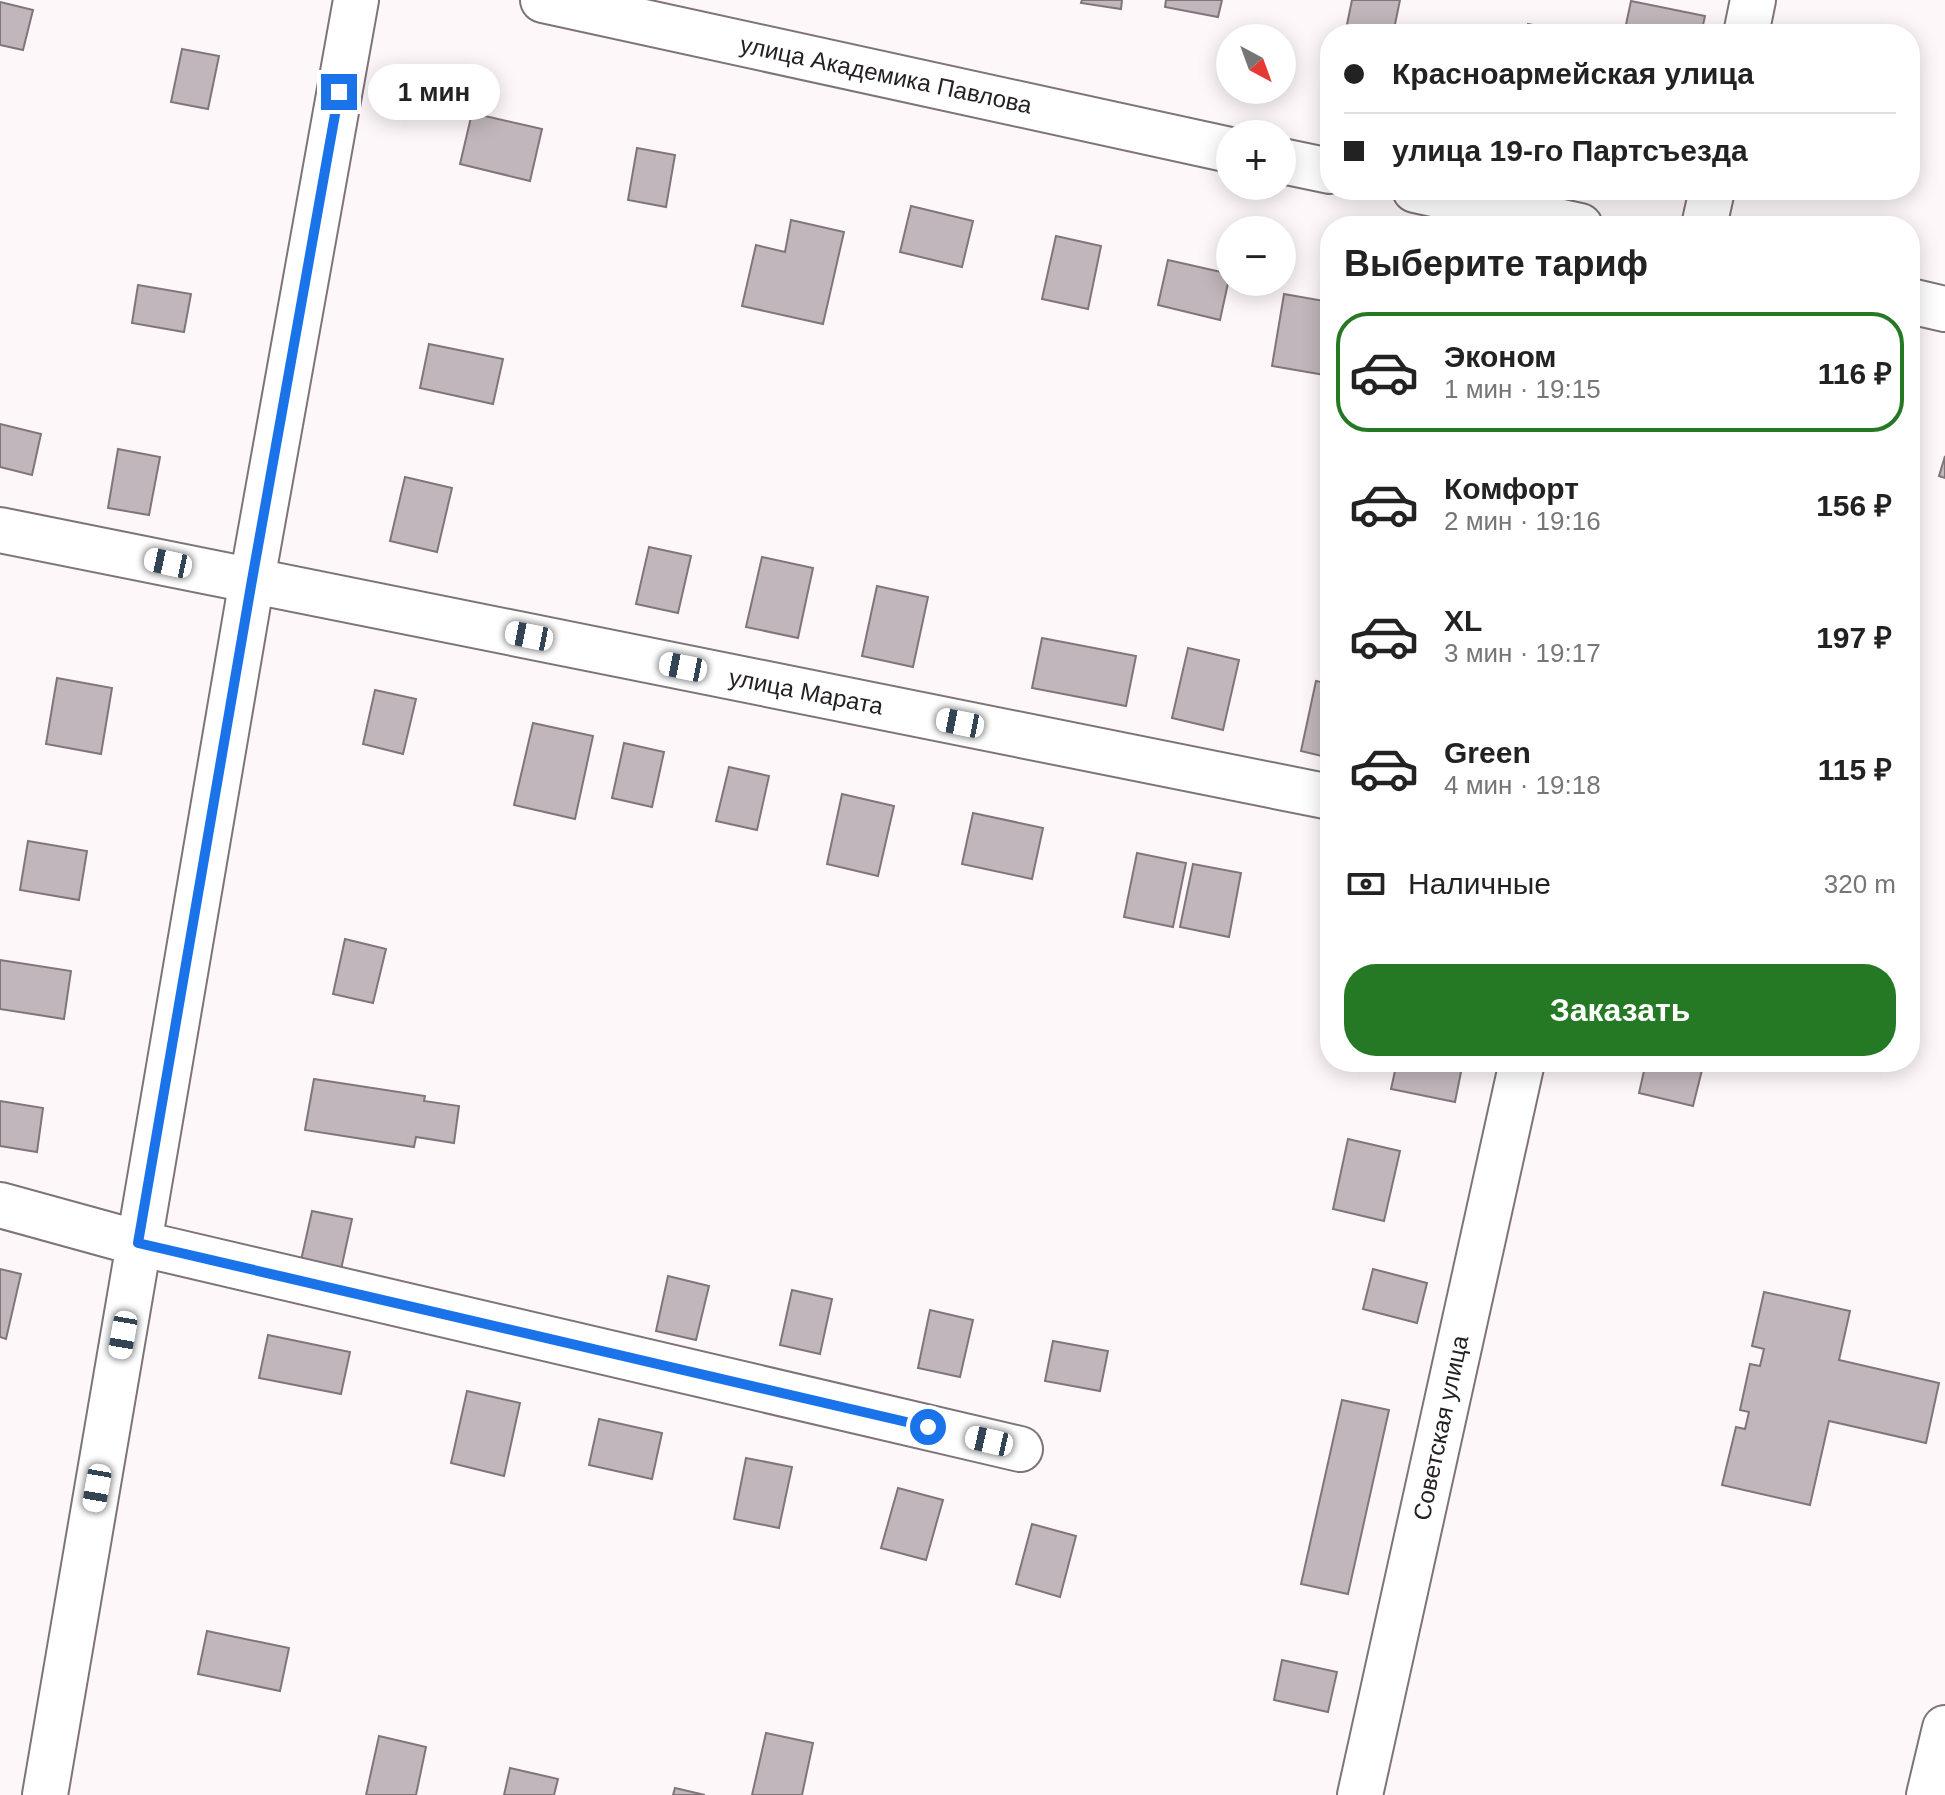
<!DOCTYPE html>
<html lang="ru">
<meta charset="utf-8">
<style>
:root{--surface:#fff;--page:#f2f2f2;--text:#222;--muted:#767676;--line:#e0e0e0;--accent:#267924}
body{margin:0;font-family:Arial,sans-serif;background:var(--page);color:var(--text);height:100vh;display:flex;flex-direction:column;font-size:30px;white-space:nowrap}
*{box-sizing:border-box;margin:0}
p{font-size:26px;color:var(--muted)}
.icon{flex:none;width:44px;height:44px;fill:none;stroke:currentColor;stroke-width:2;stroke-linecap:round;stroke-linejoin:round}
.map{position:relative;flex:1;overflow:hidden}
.drawer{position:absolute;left:1320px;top:216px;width:600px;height:856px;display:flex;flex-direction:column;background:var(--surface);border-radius:32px;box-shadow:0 4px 20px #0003}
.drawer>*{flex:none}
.guide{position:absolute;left:1320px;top:24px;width:600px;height:176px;border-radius:32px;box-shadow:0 4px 20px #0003;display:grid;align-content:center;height:176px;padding:0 24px;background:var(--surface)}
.needle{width:52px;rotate:139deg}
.buttons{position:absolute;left:1216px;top:24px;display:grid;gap:16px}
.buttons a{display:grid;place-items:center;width:80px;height:80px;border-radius:50%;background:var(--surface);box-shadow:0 4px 20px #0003;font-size:40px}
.end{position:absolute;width:36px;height:36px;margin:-18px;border:10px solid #1a73e8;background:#fff;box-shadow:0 0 0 4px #fff}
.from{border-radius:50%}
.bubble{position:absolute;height:56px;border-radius:28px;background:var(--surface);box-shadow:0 4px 20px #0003;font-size:26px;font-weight:600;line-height:56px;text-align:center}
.car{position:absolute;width:24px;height:48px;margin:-24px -12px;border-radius:10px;box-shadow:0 0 6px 2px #0007;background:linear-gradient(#fff 24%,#345 0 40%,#fff 0 76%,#345 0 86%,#fff 0)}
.guide b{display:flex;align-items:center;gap:28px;height:76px;font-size:30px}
.guide b+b{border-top:2px solid var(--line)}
.guide i{width:20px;height:20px;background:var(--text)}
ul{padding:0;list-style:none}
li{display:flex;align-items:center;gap:24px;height:120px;margin:0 16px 12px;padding:0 8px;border:4px solid transparent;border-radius:32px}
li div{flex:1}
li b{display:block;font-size:30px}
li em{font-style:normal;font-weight:600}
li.selected{border-color:var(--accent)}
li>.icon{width:72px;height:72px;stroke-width:1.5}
h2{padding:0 24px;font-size:36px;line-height:96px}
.pay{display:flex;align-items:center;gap:20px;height:88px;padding:0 24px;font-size:30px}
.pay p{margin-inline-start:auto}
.button{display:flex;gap:16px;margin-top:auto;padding:16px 24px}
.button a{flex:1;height:92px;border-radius:32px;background:var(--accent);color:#fff;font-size:32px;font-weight:600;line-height:92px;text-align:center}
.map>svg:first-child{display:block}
</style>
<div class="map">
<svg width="1945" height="1795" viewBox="0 0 1945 1795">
<rect width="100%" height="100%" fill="#fef7f9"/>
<g fill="#c1b6bb" stroke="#80767a" stroke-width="2">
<path d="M 1082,0 L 1122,0 L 1121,9 L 1081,3 Z"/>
<path d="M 1166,0 L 1222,0 L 1218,17 L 1165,7 Z"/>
<path d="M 1352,0 L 1400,0 L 1393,34 L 1345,34 Z"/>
<path d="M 1631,1 L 1705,16 L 1701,34 L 1624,34 Z"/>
<path d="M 0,2 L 33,10 L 23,50 L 0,45 Z"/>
<path d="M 1528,24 L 1574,33 L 1574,34 L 1526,34 Z"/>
<path d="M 182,49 L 219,56 L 208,109 L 171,102 Z"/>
<path d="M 472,113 L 542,129 L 530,181 L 460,164 Z"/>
<path d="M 637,148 L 675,155 L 666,207 L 628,200 Z"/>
<path d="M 911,206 L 973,221 L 962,267 L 900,252 Z"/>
<path d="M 791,220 L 844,232 L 823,324 L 742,306 L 756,245 L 785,252 Z"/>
<path d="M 1056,236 L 1101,246 L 1088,309 L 1042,299 Z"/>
<path d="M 1168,260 L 1230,274 L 1220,320 L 1158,305 Z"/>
<path d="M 138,285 L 191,294 L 184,332 L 132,323 Z"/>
<path d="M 1284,294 L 1330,302 L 1330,343 L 1325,375 L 1272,366 Z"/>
<path d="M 429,344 L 503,359 L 493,404 L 420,388 Z"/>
<path d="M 0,424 L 41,434 L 32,475 L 0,467 Z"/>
<path d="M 118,449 L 160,457 L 149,515 L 108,508 Z"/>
<path d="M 1945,456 L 1945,478 L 1939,476 Z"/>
<path d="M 405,477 L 452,488 L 437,552 L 390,541 Z"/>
<path d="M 649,547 L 691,556 L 678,613 L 636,604 Z"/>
<path d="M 762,557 L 813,568 L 798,638 L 746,627 Z"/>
<path d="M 877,586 L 928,597 L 913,667 L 862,656 Z"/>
<path d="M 1042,638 L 1136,656 L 1126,706 L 1032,688 Z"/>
<path d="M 1188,648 L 1239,660 L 1223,730 L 1172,718 Z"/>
<path d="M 57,678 L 112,688 L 101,754 L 46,744 Z"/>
<path d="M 1316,681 L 1330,684 L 1330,758 L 1301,751 Z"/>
<path d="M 375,690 L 416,699 L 403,754 L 363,744 Z"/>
<path d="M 533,723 L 593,736 L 575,819 L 514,805 Z"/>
<path d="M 624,743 L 664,752 L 652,807 L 612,798 Z"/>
<path d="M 729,767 L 769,776 L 757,830 L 716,821 Z"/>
<path d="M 842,794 L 894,806 L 878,876 L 827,864 Z"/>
<path d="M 973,813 L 1043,828 L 1032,879 L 962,864 Z"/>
<path d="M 28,841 L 87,851 L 79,900 L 20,890 Z"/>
<path d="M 1137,853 L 1186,863 L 1173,927 L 1124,917 Z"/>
<path d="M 1193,864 L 1241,873 L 1229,937 L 1180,927 Z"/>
<path d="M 345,939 L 386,949 L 373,1003 L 333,994 Z"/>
<path d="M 0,960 L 71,971 L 64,1019 L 0,1009 Z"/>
<path d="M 1397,1062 L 1463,1062 L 1455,1102 L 1391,1089 Z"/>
<path d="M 1646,1062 L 1704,1062 L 1693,1106 L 1639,1093 Z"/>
<path d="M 314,1079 L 425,1096 L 424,1101 L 459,1106 L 454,1143 L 416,1137 L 414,1147 L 305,1130 Z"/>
<path d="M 0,1101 L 43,1108 L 37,1152 L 0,1146 Z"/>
<path d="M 1348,1139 L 1400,1151 L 1384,1221 L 1333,1209 Z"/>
<path d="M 312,1211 L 352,1219 L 340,1274 L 300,1265 Z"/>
<path d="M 0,1269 L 21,1274 L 6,1339 L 0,1337 Z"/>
<path d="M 1373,1269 L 1427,1283 L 1417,1323 L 1363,1309 Z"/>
<path d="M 668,1276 L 709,1286 L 696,1340 L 656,1331 Z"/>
<path d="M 792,1290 L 832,1299 L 820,1354 L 780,1345 Z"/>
<path d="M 1764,1292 L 1850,1311 L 1839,1360 L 1939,1383 L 1926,1443 L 1829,1421 L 1810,1505 L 1722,1485 L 1736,1427 L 1745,1429 L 1749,1412 L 1740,1410 L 1750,1364 L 1760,1366 L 1764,1349 L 1752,1346 Z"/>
<path d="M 930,1310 L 973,1320 L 960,1377 L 918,1368 Z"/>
<path d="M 268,1335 L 350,1352 L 341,1394 L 259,1378 Z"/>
<path d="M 1053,1341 L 1108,1351 L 1100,1391 L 1045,1381 Z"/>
<path d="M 467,1391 L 520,1403 L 504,1476 L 451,1463 Z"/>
<path d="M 1342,1400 L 1389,1410 L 1348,1594 L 1301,1584 Z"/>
<path d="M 599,1419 L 662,1433 L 652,1479 L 589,1465 Z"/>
<path d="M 746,1458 L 792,1467 L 779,1528 L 734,1519 Z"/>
<path d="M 898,1488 L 943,1500 L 926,1560 L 881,1548 Z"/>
<path d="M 1032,1524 L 1076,1536 L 1060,1597 L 1016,1584 Z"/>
<path d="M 207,1631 L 289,1648 L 280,1691 L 198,1674 Z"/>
<path d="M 1282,1660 L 1337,1672 L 1328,1712 L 1274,1700 Z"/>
<path d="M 766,1733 L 813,1743 L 802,1795 L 752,1795 Z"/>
<path d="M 379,1736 L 426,1747 L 416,1795 L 366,1795 Z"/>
<path d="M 510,1768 L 558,1779 L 554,1795 L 504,1795 Z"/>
<path d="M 675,1788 L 705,1795 L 673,1795 Z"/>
</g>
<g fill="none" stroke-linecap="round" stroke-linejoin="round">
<defs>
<g id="minor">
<path d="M 543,0 L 1230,150"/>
<path d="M 1746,34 L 1753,0"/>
<path d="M 1282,161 L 1330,171"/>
<path d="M 1415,190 L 1580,226"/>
<path d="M 1704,226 L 1712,190"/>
<path d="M 1910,301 L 1945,309"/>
<path d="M 0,530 L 1330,797"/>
<path d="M 0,1205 L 138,1243 L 1020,1449"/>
<path d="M 45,1795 L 252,580 L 356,0"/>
<path d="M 1360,1795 L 1522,1062"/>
<path d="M 1929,1795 L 1945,1728"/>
</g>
</defs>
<use href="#minor" stroke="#7e7478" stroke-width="48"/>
<use href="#minor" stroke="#fff" stroke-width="44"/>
</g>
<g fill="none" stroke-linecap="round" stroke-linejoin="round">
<path stroke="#1a73e8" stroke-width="10" d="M 339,92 L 252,580 L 138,1243 L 928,1427"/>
</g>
<g text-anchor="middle" stroke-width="6" stroke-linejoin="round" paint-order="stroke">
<g font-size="24" fill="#252122" stroke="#fff">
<text transform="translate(886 75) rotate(12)" y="8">улица Академика Павлова</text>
<text transform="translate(806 692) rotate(11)" y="8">улица Марата</text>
<text transform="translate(1441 1428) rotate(-78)" y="8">Советская улица</text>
</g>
</g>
</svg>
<div class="buttons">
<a><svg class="needle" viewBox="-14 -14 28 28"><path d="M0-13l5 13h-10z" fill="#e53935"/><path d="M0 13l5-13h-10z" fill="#767676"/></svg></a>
<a>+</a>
<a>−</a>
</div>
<i class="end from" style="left:928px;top:1427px"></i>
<i class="end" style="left:339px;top:92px"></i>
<div class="bubble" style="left:368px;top:64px;width:132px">1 мин</div>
<i class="car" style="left:168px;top:563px;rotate:282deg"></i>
<i class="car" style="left:529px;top:636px;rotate:281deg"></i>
<i class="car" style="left:683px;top:667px;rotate:281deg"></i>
<i class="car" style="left:960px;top:723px;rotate:281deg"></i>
<i class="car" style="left:123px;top:1335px;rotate:190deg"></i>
<i class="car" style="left:989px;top:1441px;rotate:283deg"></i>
<i class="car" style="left:97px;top:1488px;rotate:190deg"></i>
<div class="guide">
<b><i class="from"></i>Красноармейская улица</b>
<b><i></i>улица 19-го Партсъезда</b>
</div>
<section class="drawer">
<h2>Выберите тариф</h2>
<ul>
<li class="selected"><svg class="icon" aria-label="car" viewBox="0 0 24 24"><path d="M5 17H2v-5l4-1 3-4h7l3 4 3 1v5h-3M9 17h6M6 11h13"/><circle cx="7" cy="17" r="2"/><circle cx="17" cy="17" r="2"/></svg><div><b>Эконом</b><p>1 мин · 19:15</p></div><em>116 ₽</em></li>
<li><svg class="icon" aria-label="car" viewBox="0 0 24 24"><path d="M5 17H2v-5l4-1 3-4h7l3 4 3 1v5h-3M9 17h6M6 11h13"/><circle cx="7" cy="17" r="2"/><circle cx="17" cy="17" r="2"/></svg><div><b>Комфорт</b><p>2 мин · 19:16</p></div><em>156 ₽</em></li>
<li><svg class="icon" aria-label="car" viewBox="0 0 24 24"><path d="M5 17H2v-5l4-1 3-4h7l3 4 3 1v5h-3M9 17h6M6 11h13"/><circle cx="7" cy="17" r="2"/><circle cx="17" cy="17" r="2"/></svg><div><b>XL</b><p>3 мин · 19:17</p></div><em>197 ₽</em></li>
<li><svg class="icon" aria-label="car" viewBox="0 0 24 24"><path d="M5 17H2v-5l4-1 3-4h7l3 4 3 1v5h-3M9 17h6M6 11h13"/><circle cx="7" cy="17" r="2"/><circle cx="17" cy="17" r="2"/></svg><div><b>Green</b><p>4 мин · 19:18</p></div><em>115 ₽</em></li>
</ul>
<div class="pay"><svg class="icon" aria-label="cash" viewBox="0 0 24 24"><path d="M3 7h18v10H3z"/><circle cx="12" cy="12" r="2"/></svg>Наличные<p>320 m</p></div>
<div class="button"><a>Заказать</a></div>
</section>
</div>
